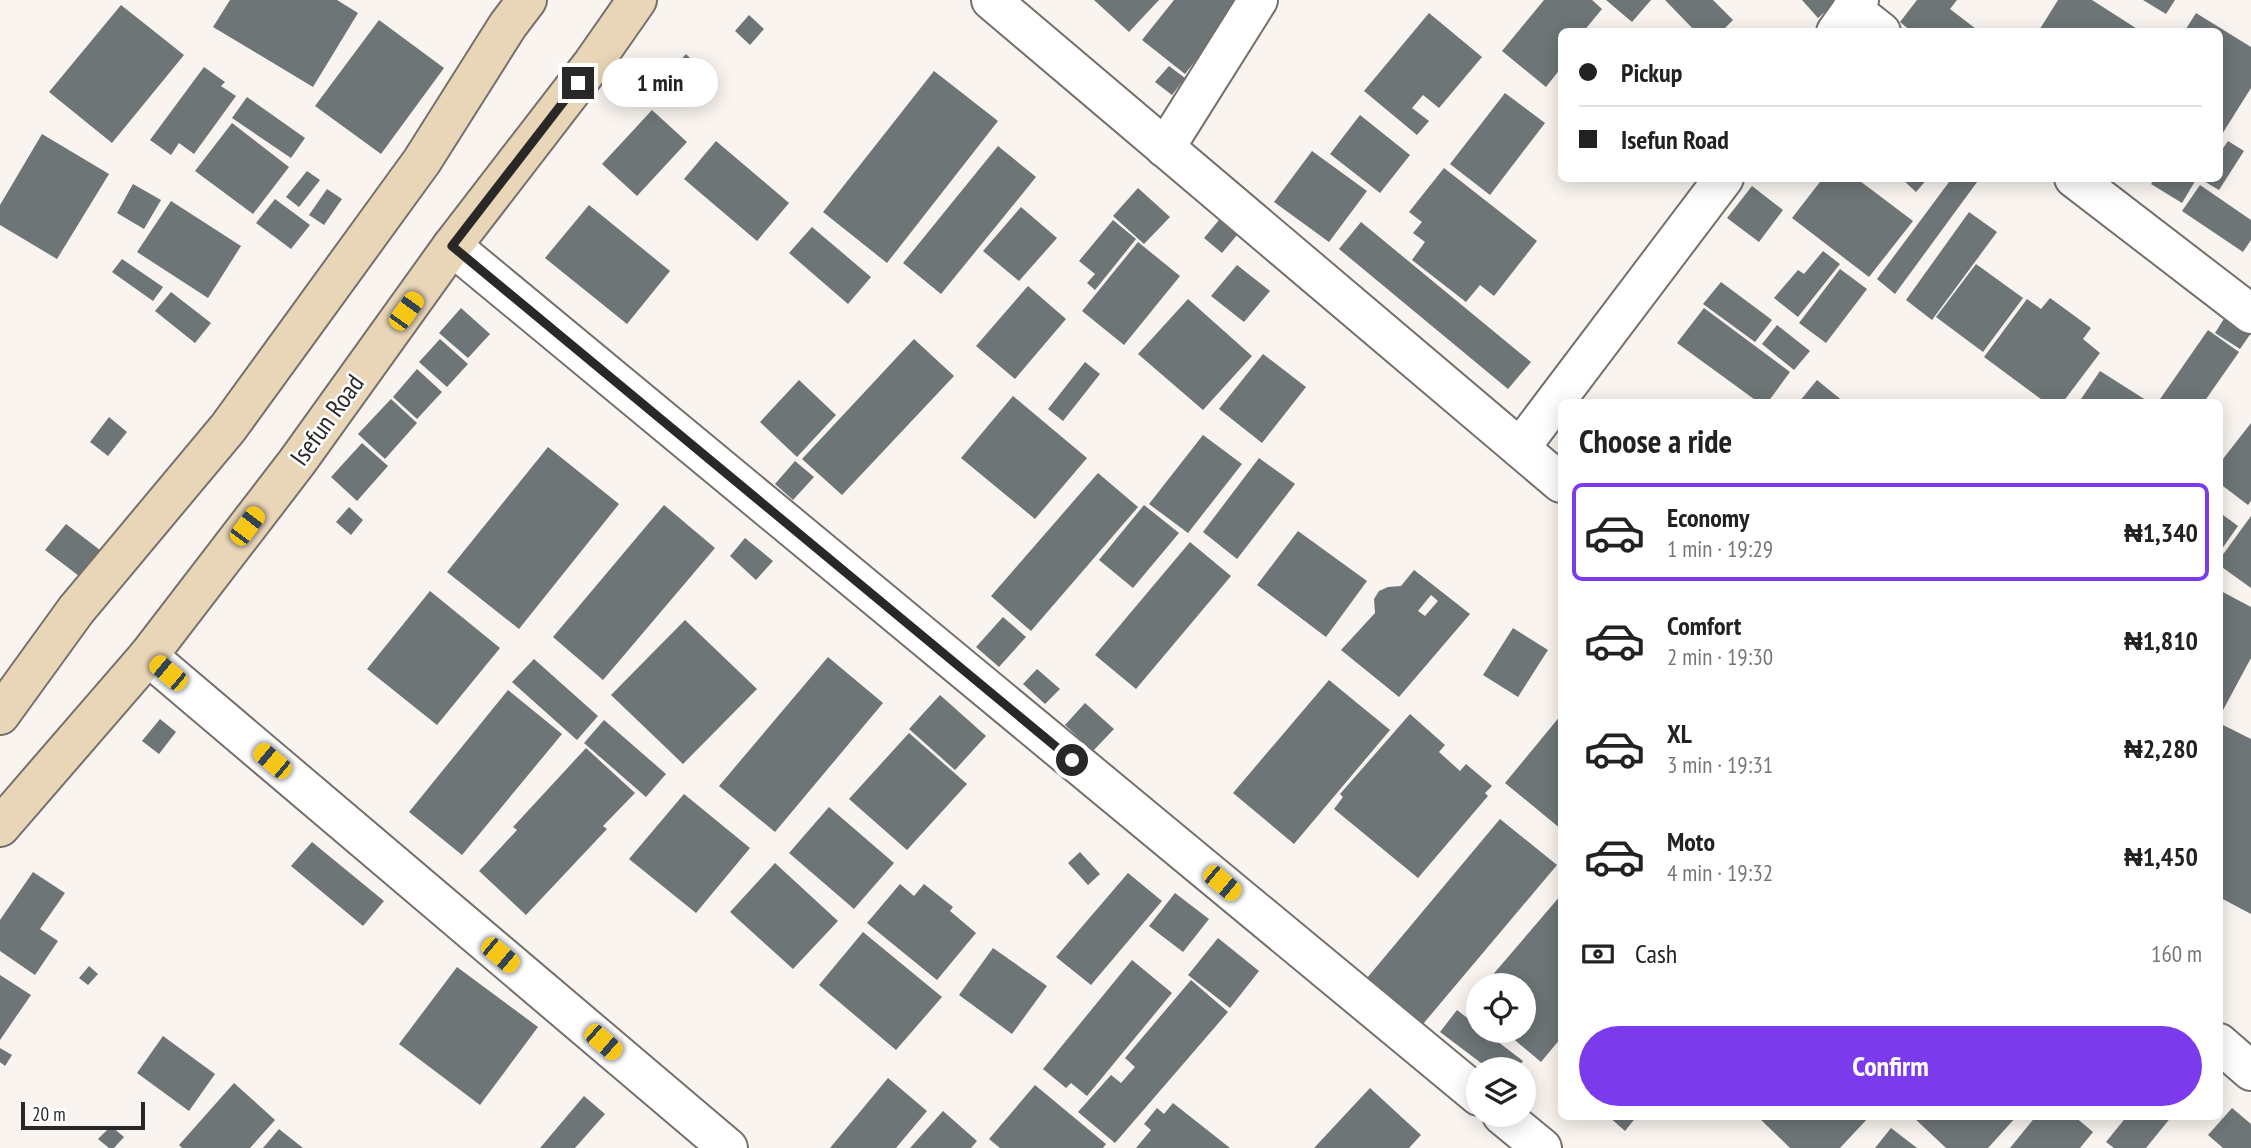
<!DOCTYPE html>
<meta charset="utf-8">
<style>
:root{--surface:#fff;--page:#f2f2f2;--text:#222;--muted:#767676;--line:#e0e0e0;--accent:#7c3aed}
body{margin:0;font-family:"PT Sans Narrow",sans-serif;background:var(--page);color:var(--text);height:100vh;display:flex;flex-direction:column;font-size:26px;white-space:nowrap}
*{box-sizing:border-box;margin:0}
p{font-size:23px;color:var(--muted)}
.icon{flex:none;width:38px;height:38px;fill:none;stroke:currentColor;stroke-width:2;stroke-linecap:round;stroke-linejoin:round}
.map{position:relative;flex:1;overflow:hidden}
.side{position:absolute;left:1558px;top:399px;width:665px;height:721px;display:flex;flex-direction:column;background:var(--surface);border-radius:10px;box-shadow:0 4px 18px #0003}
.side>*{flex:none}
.top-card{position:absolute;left:1558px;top:28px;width:665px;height:154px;border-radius:10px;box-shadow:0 4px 18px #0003;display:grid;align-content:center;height:154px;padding:0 21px;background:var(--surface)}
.controls{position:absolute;left:1466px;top:973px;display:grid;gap:14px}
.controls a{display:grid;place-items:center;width:70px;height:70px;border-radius:50%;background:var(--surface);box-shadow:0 4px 18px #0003;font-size:35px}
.scale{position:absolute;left:21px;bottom:18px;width:124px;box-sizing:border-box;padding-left:7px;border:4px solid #2a2826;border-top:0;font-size:19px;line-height:24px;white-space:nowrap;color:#2a2826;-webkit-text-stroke:5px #fff;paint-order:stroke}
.end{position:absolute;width:32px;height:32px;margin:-16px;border:9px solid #2a2826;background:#fff;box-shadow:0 0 0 4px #fff}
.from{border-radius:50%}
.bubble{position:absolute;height:49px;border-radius:24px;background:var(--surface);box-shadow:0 4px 18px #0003;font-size:23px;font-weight:600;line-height:49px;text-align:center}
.car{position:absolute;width:21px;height:42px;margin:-21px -10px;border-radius:9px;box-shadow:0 0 5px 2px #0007;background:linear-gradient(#f5c518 24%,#345 0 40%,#f5c518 0 76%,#345 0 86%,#f5c518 0)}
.top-card b{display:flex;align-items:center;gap:24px;height:66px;font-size:26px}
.top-card b+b{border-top:2px solid var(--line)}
.top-card i{width:18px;height:18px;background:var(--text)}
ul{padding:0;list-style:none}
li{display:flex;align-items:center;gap:21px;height:98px;margin:0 14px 10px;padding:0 7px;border:4px solid transparent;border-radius:10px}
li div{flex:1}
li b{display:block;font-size:26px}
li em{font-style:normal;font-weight:600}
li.on{border-color:var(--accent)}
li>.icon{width:63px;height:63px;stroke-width:1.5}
h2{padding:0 21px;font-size:32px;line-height:84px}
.pay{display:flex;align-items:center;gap:18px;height:77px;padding:0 21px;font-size:26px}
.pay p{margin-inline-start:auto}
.cta{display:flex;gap:14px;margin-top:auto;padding:14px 21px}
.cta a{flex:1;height:80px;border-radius:42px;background:var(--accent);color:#fff;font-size:28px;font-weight:600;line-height:80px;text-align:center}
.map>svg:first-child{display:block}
</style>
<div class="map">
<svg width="2251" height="1148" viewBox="0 0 2251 1148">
<rect width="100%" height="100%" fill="#f9f4ef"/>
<g fill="#6e7576" fill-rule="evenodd">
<path d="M 230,0 L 337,0 L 358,13 L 313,87 L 213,27 Z"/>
<path d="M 1094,0 L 1159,0 L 1129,32 Z"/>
<path d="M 1174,0 L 1243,0 L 1185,74 L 1142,40 Z"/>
<path d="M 1544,0 L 1592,0 L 1602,9 L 1583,32 L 1561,32 L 1561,68 L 1546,87 L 1502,51 Z"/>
<path d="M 1606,0 L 1651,0 L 1632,22 Z"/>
<path d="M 1665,0 L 1713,0 L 1733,20 L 1721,32 L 1696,32 Z"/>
<path d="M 1802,0 L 1838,0 L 1818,18 Z"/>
<path d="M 1917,0 L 1957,0 L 1950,9 L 1980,32 L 1912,32 L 1900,22 Z"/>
<path d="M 2058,0 L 2092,0 L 2142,32 L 2038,32 Z"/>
<path d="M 2143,0 L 2175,0 L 2166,14 Z"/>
<path d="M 121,5 L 184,55 L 112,143 L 49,92 Z"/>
<path d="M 1429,13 L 1482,57 L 1439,108 L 1423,95 L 1412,108 L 1429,121 L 1417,135 L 1364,91 Z"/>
<path d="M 2196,13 L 2251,47 L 2251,88 L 2219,139 L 2219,32 L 2184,32 Z"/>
<path d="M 749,15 L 764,29 L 750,45 L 735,31 Z"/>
<path d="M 379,20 L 444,68 L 381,154 L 315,106 Z"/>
<path d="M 686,54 L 704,72 L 691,87 L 672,70 Z"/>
<path d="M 1169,66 L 1185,78 L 1172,95 L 1155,82 Z"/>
<path d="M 204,67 L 225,82 L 221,86 L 236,96 L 194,154 L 179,143 L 171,155 L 150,140 Z"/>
<path d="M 934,71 L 998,121 L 887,263 L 823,212 Z"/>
<path d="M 1505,93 L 1545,123 L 1490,195 L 1450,164 Z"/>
<path d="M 247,97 L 305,138 L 291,158 L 232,118 Z"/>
<path d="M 652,110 L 687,142 L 637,196 L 602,164 Z"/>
<path d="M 1360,115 L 1410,155 L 1380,193 L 1330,154 Z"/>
<path d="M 232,123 L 289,167 L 253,214 L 195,171 Z"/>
<path d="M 42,134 L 109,174 L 57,259 L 0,225 L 0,205 Z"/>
<path d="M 716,141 L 789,203 L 757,241 L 684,179 Z"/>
<path d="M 2228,141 L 2244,151 L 2219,190 L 2202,180 L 2219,178 L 2219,154 Z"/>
<path d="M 998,146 L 1036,177 L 941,294 L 903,263 Z"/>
<path d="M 1312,151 L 1367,191 L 1329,242 L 1274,202 Z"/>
<path d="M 1444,168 L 1537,241 L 1494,296 L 1480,285 L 1466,302 L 1412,260 L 1425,242 L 1413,233 L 1422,222 L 1409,212 Z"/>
<path d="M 307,171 L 320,180 L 299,207 L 286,197 Z"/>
<path d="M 1823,178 L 1856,178 L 1913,221 L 1869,277 L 1792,218 Z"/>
<path d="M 1901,178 L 1928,178 L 1916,192 Z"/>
<path d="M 1952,178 L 1980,178 L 1895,294 L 1877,279 Z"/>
<path d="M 2155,178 L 2197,178 L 2182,203 L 2151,184 Z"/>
<path d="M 133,184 L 161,200 L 144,229 L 117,213 Z"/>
<path d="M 2200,185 L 2251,220 L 2251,240 L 2243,252 L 2182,211 Z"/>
<path d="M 1752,186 L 1783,210 L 1759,242 L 1727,218 Z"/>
<path d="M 1138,188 L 1170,217 L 1144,244 L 1113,216 Z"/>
<path d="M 327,189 L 342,199 L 324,225 L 309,215 Z"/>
<path d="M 275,199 L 310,225 L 291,249 L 256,223 Z"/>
<path d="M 171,201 L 241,246 L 208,298 L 137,252 Z"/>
<path d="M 589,205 L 670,271 L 627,324 L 545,258 Z"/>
<path d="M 1021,207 L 1057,238 L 1019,281 L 983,251 Z"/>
<path d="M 1969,212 L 1997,232 L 1932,320 L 1906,300 Z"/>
<path d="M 1113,220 L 1136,239 L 1095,290 L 1087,283 L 1095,274 L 1079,261 Z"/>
<path d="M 1219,220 L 1237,235 L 1222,253 L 1204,238 Z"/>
<path d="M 1361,222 L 1531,362 L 1508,389 L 1339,249 Z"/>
<path d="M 812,227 L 871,277 L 848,304 L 789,253 Z"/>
<path d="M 1138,242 L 1180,276 L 1124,345 L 1082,311 Z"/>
<path d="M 1823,251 L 1840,264 L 1798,317 L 1774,298 L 1798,270 L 1804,274 Z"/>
<path d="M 122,259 L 163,287 L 153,301 L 112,272 Z"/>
<path d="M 1976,264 L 2023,298 L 1983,352 L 1936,317 Z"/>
<path d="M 1237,265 L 1270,291 L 1244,322 L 1211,296 Z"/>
<path d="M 1840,269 L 1867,289 L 1826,343 L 1799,323 Z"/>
<path d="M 1721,282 L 1772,320 L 1755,342 L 1703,304 Z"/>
<path d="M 1028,286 L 1066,319 L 1015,379 L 976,346 Z"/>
<path d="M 171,292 L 211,323 L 195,343 L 155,311 Z"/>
<path d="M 2050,298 L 2091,328 L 2083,339 L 2100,353 L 2063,402 L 2045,402 L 1984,357 L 2027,299 L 2041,309 Z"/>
<path d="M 1188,299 L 1252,356 L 1203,410 L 1138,354 Z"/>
<path d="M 461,308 L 490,334 L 468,358 L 439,333 Z"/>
<path d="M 1704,308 L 1790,372 L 1768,402 L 1758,402 L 1677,343 Z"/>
<path d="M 2230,309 L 2251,333 L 2240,349 L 2215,333 Z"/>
<path d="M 1777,325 L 1810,351 L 1794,370 L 1762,344 Z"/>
<path d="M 2208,330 L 2239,352 L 2204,402 L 2158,402 Z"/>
<path d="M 440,339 L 468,364 L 447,387 L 419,362 Z"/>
<path d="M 914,339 L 954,376 L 842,495 L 802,459 Z"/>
<path d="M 1263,354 L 1306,387 L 1262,443 L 1219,409 Z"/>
<path d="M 1085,362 L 1100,374 L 1063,421 L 1048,409 Z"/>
<path d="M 417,369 L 442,392 L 417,419 L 393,397 Z"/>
<path d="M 2100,371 L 2149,402 L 2079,402 Z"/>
<path d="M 799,380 L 836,415 L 797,457 L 760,422 Z"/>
<path d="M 1817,380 L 1844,402 L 1799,402 Z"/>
<path d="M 1013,396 L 1087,458 L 1035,519 L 961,458 Z"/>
<path d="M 391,399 L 417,423 L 385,459 L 358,434 Z"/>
<path d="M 109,417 L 127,432 L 108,456 L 90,442 Z"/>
<path d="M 2251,423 L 2251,501 L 2248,505 L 2219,483 L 2219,464 Z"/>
<path d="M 1203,435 L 1242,464 L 1188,533 L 1149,504 Z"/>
<path d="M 362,443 L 388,466 L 357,501 L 331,477 Z"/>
<path d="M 548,447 L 619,504 L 519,629 L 447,572 Z"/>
<path d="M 1259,458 L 1295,484 L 1237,559 L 1203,532 Z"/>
<path d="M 795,461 L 814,477 L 793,500 L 775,484 Z"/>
<path d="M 1098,473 L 1138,507 L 1031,631 L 991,596 Z"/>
<path d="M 664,505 L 715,548 L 603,680 L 553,637 Z"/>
<path d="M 1144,505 L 1179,533 L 1133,588 L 1099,560 Z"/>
<path d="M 349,507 L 363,520 L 351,535 L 336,522 Z"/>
<path d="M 2219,512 L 2238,526 L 2219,553 Z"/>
<path d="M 2251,516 L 2251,588 L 2219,565 L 2219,560 Z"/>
<path d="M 66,524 L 100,550 L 79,576 L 45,550 Z"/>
<path d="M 1298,531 L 1367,581 L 1326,637 L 1257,585 Z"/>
<path d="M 745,538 L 773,561 L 756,580 L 730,556 Z"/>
<path d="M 1190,542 L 1231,576 L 1136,689 L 1095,655 Z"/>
<path d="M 1414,570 L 1470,614 L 1399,697 L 1341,650 L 1375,613 L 1374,599 L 1379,591 L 1388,587 L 1401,586 ZM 1431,595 L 1438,601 L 1425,616 L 1418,611 Z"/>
<path d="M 2219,590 L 2251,607 L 2251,658 L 2222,712 L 2219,711 Z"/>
<path d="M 430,591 L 500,648 L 437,725 L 367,669 Z"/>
<path d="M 1003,617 L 1026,637 L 999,667 L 976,647 Z"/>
<path d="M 685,620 L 757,689 L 683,764 L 611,695 Z"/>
<path d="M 1513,628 L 1548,650 L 1518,697 L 1483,675 Z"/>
<path d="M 828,657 L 883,703 L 775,832 L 719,786 Z"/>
<path d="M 534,659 L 598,716 L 577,740 L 512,682 Z"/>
<path d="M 1037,669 L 1060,689 L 1045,704 L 1023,684 Z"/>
<path d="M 1329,680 L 1390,730 L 1294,844 L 1233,793 Z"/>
<path d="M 508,690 L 562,734 L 462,855 L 409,812 Z"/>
<path d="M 940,695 L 986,736 L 955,770 L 909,729 Z"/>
<path d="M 1085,703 L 1114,729 L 1093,751 L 1065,725 Z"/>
<path d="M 1410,714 L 1445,745 L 1439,752 L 1460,771 L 1466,764 L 1492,786 L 1485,793 L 1488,796 L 1418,878 L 1334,809 L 1343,797 L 1340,794 Z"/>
<path d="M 1561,715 L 1561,829 L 1505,783 Z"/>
<path d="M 160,719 L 176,732 L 159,754 L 142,741 Z"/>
<path d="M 604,720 L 666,774 L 646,797 L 584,743 Z"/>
<path d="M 2223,725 L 2251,739 L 2251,914 L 2219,897 L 2219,733 Z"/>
<path d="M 909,733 L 967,784 L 907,850 L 849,799 Z"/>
<path d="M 586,748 L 635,793 L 603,826 L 607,829 L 526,915 L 479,871 L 517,830 L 513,827 Z"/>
<path d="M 684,794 L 750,848 L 696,913 L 629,859 Z"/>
<path d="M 829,807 L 894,863 L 854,909 L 789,853 Z"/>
<path d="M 1500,819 L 1557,865 L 1423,1024 L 1367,978 Z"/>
<path d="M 312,842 L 384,901 L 363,926 L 291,866 Z"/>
<path d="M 1080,852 L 1100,874 L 1088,885 L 1068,863 Z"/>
<path d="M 775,863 L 838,921 L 793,969 L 730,912 Z"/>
<path d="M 33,872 L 65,893 L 40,929 L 58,941 L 35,975 L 0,951 L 0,920 Z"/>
<path d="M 1128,873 L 1162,901 L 1091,985 L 1056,957 Z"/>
<path d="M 900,884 L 914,896 L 924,884 L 953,907 L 950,911 L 976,933 L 937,980 L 867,923 Z"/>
<path d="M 1175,893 L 1209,919 L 1183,952 L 1149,926 Z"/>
<path d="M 1561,895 L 1561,1038 L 1541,1062 L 1504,1031 L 1524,1031 L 1524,985 L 1484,985 Z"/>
<path d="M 863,932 L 942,997 L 896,1050 L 819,985 Z"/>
<path d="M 1218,938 L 1259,971 L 1230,1008 L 1188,975 Z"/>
<path d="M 993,948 L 1047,986 L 1012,1034 L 959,995 Z"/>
<path d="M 1132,960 L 1172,993 L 1087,1096 L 1071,1083 L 1066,1088 L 1043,1069 Z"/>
<path d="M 89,966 L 98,974 L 88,985 L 79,978 Z"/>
<path d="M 457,967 L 538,1027 L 480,1105 L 399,1044 Z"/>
<path d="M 0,975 L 31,995 L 0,1040 Z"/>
<path d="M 1191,980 L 1228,1012 L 1115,1143 L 1078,1112 L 1111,1075 L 1121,1083 L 1135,1067 L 1125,1058 Z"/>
<path d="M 1457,1010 L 1479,1027 L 1479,1031 L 1484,1031 L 1523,1061 L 1517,1069 L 1489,1069 L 1440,1032 Z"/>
<path d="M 163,1036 L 215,1074 L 189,1111 L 137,1073 Z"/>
<path d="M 0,1048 L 12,1055 L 5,1066 L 0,1062 Z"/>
<path d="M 888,1078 L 927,1111 L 896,1148 L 830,1148 Z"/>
<path d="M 234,1083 L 275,1120 L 250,1148 L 182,1148 L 179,1145 Z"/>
<path d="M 1035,1085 L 1106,1144 L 1103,1148 L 1000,1148 L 989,1139 Z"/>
<path d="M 1370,1088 L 1421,1135 L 1409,1148 L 1314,1148 Z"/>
<path d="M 584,1096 L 605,1114 L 575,1148 L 540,1148 Z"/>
<path d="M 1173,1103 L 1230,1148 L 1136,1148 L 1151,1130 L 1144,1124 L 1157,1108 L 1164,1114 Z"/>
<path d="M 2232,1108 L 2251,1124 L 2251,1148 L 2223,1148 L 2208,1135 Z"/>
<path d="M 943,1111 L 977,1141 L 971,1148 L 910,1148 Z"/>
<path d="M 1608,1116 L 1637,1116 L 1625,1131 Z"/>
<path d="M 1757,1116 L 1870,1116 L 1840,1148 L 1790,1148 Z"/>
<path d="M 1912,1116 L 2017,1116 L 1988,1148 L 1946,1148 Z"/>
<path d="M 2036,1116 L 2074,1116 L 2093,1132 L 2080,1148 L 2010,1148 Z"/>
<path d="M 2127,1116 L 2172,1116 L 2146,1148 L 2114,1148 L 2106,1142 Z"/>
<path d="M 111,1126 L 124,1137 L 114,1148 L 109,1148 L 98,1139 Z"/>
<path d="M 1891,1128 L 1917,1148 L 1875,1148 Z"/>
<path d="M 279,1129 L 303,1148 L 263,1148 Z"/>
</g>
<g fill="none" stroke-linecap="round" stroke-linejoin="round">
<defs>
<g id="street">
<path d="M 991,0 L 1561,483"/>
<path d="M 1852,9 L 1881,32"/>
<path d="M 1836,32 L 1859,0"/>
<path d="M 1165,148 L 1258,0"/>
<path d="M 2074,178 L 2251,314"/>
<path d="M 452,246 L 1479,1096"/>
<path d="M 1520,448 L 1724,178"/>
<path d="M 148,656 L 728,1148"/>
<path d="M 2219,1043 L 2251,1071"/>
<path d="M 1502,1115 L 1542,1148"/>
</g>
<g id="secondary">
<path d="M 0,715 L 76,610 L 228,428 L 422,161 L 508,25 L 527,0"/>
<path d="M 0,827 L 148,656 L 297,462 L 452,246 L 593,63 L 637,0"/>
</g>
</defs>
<use href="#street" stroke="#74706b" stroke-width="42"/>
<use href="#secondary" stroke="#74706b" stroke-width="42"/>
<use href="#street" stroke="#fff" stroke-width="38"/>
<use href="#secondary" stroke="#e9d6b8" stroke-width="38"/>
</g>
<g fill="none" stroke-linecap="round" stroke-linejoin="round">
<path stroke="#2a2826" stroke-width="9" d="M 578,83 L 452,246 L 1072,760"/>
</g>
<g text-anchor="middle" stroke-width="5" stroke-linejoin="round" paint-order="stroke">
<g font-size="26" fill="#2a2826" stroke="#fff">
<text transform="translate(327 420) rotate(-54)" y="9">Isefun Road</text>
</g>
</g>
</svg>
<div class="controls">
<a><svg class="icon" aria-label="locate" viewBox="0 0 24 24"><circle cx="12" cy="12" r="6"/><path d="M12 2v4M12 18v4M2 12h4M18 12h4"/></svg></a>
<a><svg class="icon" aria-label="layers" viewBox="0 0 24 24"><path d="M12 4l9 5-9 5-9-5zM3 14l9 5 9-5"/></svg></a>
</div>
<div class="scale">20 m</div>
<i class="end from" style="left:1072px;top:760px"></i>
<i class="end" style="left:578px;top:83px"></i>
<div class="bubble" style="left:602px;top:58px;width:116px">1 min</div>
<i class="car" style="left:406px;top:311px;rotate:36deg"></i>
<i class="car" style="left:247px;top:526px;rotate:37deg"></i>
<i class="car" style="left:168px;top:673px;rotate:310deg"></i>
<i class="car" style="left:272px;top:761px;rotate:310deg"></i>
<i class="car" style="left:1222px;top:883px;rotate:130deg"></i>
<i class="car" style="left:500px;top:955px;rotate:130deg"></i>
<i class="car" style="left:603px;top:1042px;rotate:131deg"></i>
<div class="top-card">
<b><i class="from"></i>Pickup</b>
<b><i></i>Isefun Road</b>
</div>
<section class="side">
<h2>Choose a ride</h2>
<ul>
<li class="on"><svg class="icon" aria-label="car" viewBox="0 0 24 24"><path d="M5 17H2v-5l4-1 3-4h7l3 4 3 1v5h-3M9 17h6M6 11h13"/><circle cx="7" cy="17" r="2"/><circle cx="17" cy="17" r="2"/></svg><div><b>Economy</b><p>1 min · 19:29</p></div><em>₦1,340</em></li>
<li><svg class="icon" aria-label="car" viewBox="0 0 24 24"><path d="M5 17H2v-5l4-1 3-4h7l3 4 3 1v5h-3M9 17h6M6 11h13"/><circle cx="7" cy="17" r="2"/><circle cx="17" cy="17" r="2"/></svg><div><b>Comfort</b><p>2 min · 19:30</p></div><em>₦1,810</em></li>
<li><svg class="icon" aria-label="car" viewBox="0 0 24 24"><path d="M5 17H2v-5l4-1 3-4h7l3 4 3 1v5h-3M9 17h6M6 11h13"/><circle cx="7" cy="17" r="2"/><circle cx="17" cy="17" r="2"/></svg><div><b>XL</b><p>3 min · 19:31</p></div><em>₦2,280</em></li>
<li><svg class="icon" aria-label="car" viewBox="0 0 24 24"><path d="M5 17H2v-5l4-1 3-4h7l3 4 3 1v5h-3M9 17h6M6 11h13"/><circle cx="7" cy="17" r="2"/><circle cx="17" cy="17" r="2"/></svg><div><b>Moto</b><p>4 min · 19:32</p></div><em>₦1,450</em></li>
</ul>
<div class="pay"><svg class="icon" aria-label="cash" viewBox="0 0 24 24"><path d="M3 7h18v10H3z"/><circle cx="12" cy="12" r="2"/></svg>Cash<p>160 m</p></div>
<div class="cta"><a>Confirm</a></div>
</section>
</div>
